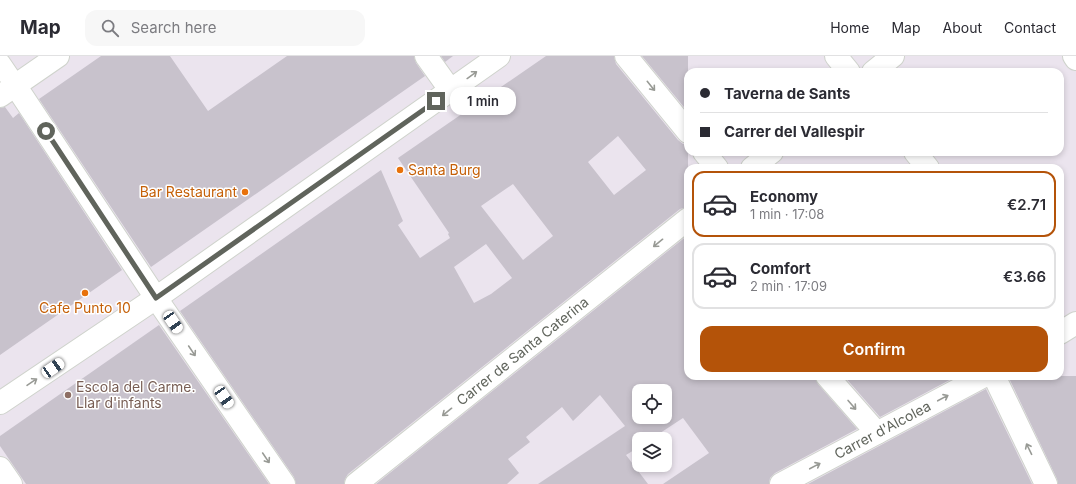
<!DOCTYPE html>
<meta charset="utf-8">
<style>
:root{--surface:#fff;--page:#f7f7f7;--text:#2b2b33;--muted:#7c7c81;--line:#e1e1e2;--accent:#b45309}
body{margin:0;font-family:Inter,sans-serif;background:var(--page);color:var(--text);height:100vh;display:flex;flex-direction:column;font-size:15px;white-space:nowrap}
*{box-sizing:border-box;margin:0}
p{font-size:13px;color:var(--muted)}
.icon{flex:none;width:22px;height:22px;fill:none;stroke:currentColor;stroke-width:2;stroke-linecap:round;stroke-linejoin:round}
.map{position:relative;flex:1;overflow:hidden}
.drawer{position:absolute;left:684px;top:108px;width:380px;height:216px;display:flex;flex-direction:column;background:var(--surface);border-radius:12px;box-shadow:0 2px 6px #0003}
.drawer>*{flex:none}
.guide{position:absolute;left:684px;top:12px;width:380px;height:88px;border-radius:12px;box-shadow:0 2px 6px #0003;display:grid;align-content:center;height:88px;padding:0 16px;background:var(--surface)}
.controls{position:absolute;left:632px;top:328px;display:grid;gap:8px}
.controls a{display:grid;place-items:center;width:40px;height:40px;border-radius:8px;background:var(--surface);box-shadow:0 2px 6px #0003;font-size:20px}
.end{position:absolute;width:18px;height:18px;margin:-9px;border:5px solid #60645c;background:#fff;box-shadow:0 0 0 2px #fff}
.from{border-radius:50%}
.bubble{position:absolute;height:28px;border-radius:12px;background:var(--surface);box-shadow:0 2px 6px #0003;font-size:13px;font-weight:600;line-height:28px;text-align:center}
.car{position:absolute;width:12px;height:24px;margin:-12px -6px;border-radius:5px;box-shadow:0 0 3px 1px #0007;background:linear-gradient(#fff 24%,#345 0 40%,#fff 0 76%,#345 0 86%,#fff 0)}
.guide b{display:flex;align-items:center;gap:14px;height:38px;font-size:15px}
.guide b+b{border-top:1px solid var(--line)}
.guide i{width:10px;height:10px;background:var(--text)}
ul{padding:7px 0 0;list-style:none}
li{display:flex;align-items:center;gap:12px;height:66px;margin:0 8px 6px;padding:0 8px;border:2px solid var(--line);border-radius:12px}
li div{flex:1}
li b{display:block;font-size:15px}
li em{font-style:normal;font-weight:600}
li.on{border-color:var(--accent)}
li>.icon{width:36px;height:36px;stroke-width:1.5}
.cta{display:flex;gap:8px;margin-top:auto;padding:8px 16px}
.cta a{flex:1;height:46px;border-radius:12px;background:var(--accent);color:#fff;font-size:16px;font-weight:600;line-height:46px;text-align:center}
header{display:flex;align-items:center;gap:24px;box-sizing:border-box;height:56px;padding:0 20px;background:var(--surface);border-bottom:1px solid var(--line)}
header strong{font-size:19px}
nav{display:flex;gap:22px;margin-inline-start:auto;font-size:14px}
.search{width:280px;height:36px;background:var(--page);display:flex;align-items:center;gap:10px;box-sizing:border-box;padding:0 14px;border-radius:12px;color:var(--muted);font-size:15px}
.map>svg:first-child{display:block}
</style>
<header>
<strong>Map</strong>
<div class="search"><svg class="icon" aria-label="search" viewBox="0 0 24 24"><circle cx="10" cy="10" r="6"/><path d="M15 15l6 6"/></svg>Search here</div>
<nav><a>Home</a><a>Map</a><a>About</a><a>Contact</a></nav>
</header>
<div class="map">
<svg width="1076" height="428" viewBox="0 0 1076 428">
<rect width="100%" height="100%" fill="#ebe4ee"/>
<g fill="#c8c2cc" fill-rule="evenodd">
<path d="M 101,0 L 170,0 L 208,55 L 287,0 L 414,0 L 416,7 L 425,20 L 151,211 L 39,43 Z"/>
<path d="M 441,0 L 453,0 L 445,6 Z"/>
<path d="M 546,0 L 614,0 L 616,8 L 678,84 L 683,88 L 688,88 L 688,151 L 680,153 L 348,418 L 345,423 L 344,428 L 296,428 L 294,421 L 180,255 L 381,114 L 403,165 L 398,169 L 420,202 L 450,182 L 448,178 L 449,177 L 398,102 ZM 618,80 L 646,114 L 614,139 L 588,106 ZM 513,128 L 553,180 L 523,204 L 481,150 ZM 486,188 L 512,222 L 491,238 L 474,247 L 454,211 Z"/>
<path d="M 642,0 L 688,0 L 688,56 Z"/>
<path d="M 5,51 L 13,62 L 19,57 L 122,214 L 0,299 L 0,52 Z"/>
<path d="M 688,179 L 688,320 L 815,320 L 818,328 L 857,373 L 775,417 L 770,422 L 769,428 L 663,428 L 709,397 L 683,362 L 651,383 L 639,383 L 639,391 L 626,399 L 648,428 L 538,428 L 625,370 L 600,339 L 573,365 L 562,351 L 526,381 L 530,386 L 508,403 L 519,417 L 507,428 L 376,428 ZM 639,335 L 665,335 L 665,361 L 639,361 Z"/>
<path d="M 159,269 L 269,428 L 26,428 L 0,390 L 0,380 Z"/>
<path d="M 844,320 L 957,320 L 880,361 Z"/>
<path d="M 1008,320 L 1076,320 L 1076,428 L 1058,428 L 1057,423 Z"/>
<path d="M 986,333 L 1032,428 L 808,428 Z"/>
</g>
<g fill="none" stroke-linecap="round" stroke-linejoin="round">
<defs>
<path id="pedestrian" d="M 0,7 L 15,29"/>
<g id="minor">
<path d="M 426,0 L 451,35"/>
<path d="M 626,0 L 688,76"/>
<path d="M 836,0 L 849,16"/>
<path d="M 1074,0 L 1076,3"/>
<path d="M 873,16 L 893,0"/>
<path d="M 15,29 L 156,242 L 284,428"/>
<path d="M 0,40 L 58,0"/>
<path d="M 704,96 L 717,112"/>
<path d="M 915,96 L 928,112"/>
<path d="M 752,112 L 772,96"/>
<path d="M 1060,277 L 1076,267"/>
<path d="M 827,320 L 877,377"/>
<path d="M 994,320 L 1046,428"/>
<path d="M 0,347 L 156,242 L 499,0"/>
<path d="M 0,412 L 11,428"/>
<path id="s1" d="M 356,428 L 688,163"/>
<path id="s2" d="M 781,428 L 984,320"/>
</g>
</defs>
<use href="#pedestrian" stroke="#cfd3cc" stroke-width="22"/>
<use href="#minor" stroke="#cfd3cc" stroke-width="24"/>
<use href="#pedestrian" stroke="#fff" stroke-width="20"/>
<use href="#minor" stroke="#fff" stroke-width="22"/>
</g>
<defs><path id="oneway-shaft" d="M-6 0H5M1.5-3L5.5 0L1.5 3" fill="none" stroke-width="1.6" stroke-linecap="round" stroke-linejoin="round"/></defs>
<g stroke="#989a95">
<use href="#oneway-shaft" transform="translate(472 19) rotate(-36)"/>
<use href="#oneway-shaft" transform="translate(651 30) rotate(51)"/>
<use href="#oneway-shaft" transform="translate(658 187) rotate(141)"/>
<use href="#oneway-shaft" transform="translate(192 295) rotate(56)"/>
<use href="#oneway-shaft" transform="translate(32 326) rotate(-34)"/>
<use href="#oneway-shaft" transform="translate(943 342) rotate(-28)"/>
<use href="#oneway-shaft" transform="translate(852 349) rotate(49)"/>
<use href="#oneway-shaft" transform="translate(447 356) rotate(141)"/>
<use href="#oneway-shaft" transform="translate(1029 393) rotate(-116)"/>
<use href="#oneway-shaft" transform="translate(266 402) rotate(56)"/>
<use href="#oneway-shaft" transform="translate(815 410) rotate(-28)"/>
</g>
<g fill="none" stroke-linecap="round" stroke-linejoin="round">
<path stroke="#60645c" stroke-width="5" d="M 46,75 L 156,242 L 436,45"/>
</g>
<g fill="#e8710a" stroke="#fff" stroke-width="1.5">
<circle cx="400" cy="114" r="4"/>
<circle cx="245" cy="136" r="4"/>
<circle cx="85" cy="237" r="4"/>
</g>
<circle fill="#8d6e63" stroke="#fff" stroke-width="1.5" cx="68" cy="339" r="4"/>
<g text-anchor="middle" stroke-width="3" stroke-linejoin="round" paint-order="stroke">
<g font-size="14" fill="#c56008" stroke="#fff" text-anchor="start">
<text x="408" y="119">Santa Burg</text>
<text x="237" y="141" text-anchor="end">Bar Restaurant</text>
<text x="85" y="257" text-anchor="middle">Cafe Punto 10</text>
</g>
<g font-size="14" fill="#60645c" stroke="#fff">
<text dy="5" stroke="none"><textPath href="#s1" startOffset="213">Carrer de Santa Caterina</textPath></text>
<text dy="5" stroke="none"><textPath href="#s2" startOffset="115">Carrer d'Alcolea</textPath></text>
</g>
<g font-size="14" fill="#785e54" stroke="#fff" text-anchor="start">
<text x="76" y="336">Escola del Carme.<tspan x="76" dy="16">Llar d'infants</tspan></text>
</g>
</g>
</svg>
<div class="controls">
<a><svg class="icon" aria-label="locate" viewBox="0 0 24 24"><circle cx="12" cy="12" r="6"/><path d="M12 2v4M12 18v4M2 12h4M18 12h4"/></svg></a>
<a><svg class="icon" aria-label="layers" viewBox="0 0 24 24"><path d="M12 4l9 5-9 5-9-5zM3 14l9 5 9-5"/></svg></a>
</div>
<i class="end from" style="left:46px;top:75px"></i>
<i class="end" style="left:436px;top:45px"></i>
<div class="bubble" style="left:450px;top:31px;width:66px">1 min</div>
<i class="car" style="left:173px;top:266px;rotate:146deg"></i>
<i class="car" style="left:53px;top:312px;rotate:56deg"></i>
<i class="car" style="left:224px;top:341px;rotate:146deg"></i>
<div class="guide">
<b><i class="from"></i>Taverna de Sants</b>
<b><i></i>Carrer del Vallespir</b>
</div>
<section class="drawer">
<ul>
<li class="on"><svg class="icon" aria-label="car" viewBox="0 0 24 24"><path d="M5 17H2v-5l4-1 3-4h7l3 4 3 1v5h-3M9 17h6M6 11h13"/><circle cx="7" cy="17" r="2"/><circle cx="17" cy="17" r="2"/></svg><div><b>Economy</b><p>1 min · 17:08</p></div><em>€2.71</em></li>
<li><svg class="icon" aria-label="car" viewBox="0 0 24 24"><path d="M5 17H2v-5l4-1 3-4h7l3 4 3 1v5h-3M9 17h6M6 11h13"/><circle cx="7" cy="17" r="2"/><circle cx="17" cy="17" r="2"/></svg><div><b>Comfort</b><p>2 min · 17:09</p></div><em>€3.66</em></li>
</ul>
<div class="cta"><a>Confirm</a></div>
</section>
</div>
